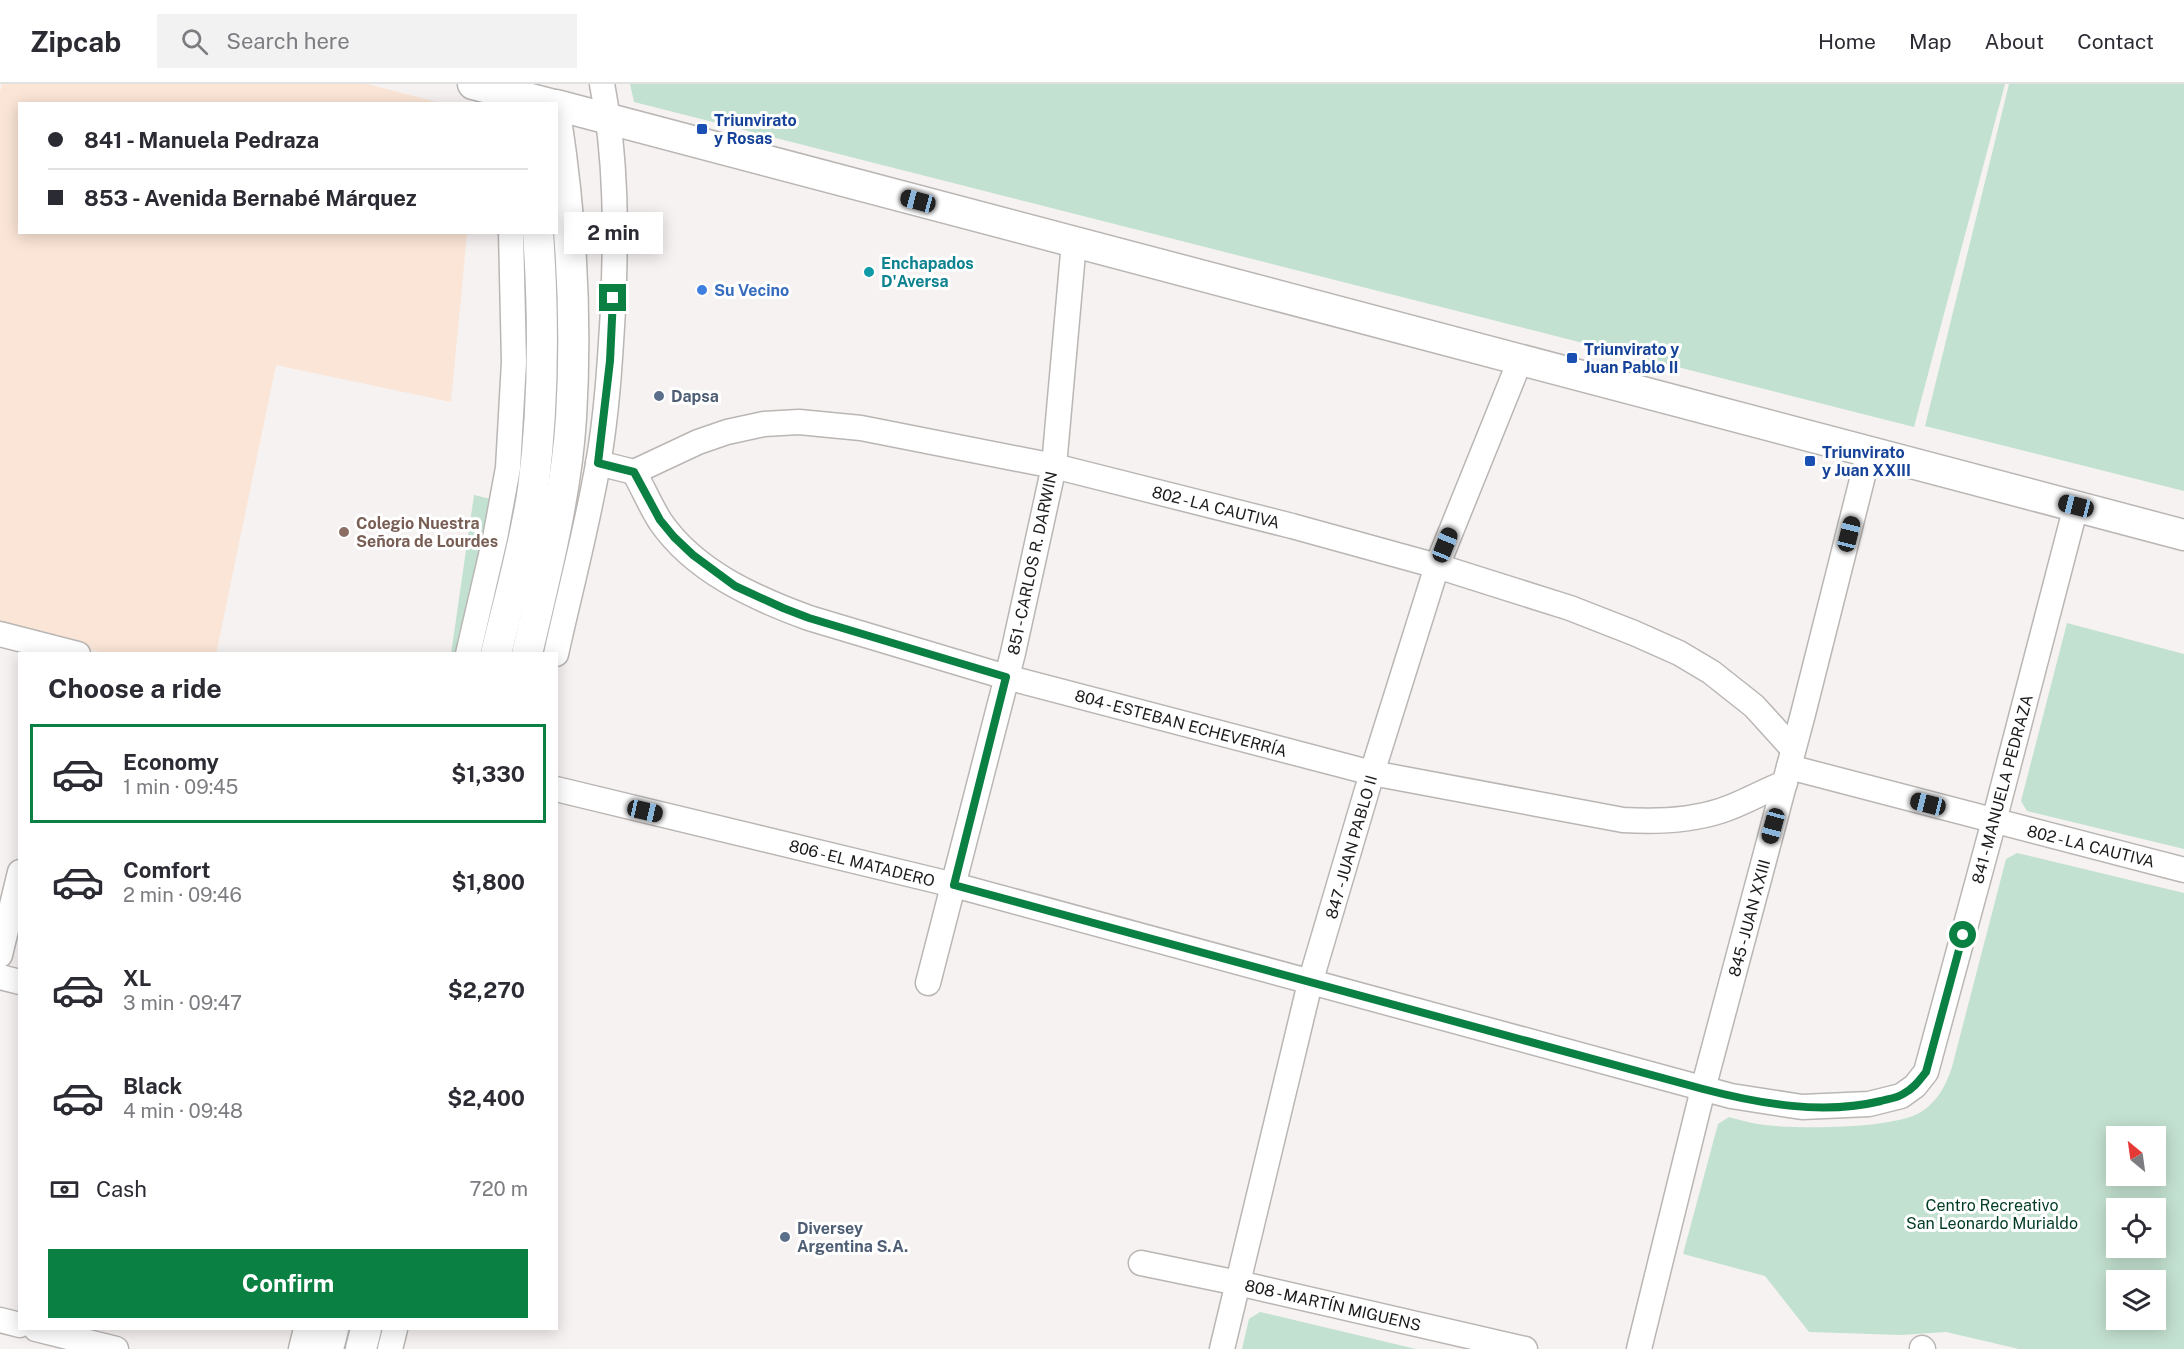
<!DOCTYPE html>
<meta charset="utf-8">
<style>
:root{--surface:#fff;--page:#f2f2f3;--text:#2b2b33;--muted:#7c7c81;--line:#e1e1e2;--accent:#0b8043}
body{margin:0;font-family:"Public Sans",sans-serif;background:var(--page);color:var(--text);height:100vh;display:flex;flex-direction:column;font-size:22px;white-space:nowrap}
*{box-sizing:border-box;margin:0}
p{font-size:20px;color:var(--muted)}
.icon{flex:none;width:33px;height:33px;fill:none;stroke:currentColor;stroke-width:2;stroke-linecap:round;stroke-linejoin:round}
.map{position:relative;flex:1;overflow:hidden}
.sheet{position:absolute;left:18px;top:568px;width:540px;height:678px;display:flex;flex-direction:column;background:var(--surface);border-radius:0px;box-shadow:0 3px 15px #0003}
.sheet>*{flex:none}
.top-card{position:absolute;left:18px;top:18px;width:540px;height:132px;border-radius:0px;box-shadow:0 3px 15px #0003;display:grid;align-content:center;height:132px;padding:0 30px;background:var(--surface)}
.needle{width:39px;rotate:331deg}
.controls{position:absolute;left:2106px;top:1042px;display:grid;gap:12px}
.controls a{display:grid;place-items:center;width:60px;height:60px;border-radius:0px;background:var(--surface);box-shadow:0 3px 15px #0003;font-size:30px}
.end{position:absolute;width:27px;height:27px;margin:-14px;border:8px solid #0b8043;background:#fff;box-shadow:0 0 0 3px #fff}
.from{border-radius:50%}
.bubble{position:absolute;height:42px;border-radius:0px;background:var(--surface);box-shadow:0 3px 15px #0003;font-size:20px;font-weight:700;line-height:42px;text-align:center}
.car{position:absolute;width:18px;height:36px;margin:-18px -9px;border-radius:8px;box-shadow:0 0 4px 2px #0007;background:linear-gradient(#222 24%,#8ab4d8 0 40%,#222 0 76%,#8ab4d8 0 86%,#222 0)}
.top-card b{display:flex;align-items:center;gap:21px;height:57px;font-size:22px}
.top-card b+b{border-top:2px solid var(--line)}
.top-card i{width:15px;height:15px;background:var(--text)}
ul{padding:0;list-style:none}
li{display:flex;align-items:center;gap:18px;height:99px;margin:0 12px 9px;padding:0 18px;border:3px solid transparent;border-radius:0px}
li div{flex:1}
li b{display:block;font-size:22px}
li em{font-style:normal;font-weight:700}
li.current{border-color:var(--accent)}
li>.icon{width:54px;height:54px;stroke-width:1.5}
h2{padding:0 30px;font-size:27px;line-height:72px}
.pay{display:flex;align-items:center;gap:15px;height:66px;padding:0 30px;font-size:22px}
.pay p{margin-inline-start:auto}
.action{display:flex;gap:12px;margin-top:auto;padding:12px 30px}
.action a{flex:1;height:69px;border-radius:0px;background:var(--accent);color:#fff;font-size:24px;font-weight:700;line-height:69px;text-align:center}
header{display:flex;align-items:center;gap:36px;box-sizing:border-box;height:84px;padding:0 30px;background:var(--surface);border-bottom:2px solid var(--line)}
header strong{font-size:28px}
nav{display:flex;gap:33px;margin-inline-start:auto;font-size:21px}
.search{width:420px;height:54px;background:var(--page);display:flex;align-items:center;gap:15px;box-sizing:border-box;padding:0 21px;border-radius:0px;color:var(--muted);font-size:22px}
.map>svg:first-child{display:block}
</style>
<header>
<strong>Zipcab</strong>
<div class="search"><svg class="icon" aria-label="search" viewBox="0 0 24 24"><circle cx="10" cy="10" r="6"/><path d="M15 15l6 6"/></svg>Search here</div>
<nav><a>Home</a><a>Map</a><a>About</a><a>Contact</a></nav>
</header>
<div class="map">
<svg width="2184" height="1265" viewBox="0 0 2184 1265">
<rect width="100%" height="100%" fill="#f6f2f1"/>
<path fill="#fae5d6" d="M 2,0 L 367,0 L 441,19 L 20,20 L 20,148 L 467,149 L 451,318 L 276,281 L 216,570 L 108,570 L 0,544 L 0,8 Z"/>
<g fill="#c3e1d0" fill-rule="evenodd">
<path d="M 630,0 L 2005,0 L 1914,343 L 634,18 Z"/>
<path d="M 2009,0 L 2184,0 L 2184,407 L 1925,342 Z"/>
<path d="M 474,411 L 495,416 L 462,570 L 451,570 Z"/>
<path d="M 2067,539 L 2184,570 L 2184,765 L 2027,727 L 2021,717 Z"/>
<path d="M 2017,769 L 2184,809 L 2184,1265 L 2019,1265 L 1946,1248 L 1901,1251 L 1809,1248 L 1765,1192 L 1683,1170 L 1718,1040 L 1729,1033 C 1741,1036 1753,1040 1765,1041 C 1799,1045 1894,1045 1921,1028 C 1938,1017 1946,1001 1952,983 L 2006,775 ZM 2116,1053 L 2156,1053 L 2156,1092 L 2116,1092 ZM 2116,1125 L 2156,1125 L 2156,1164 L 2116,1164 ZM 2116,1197 L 2156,1197 L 2156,1236 L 2116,1236 Z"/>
<path d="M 1260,1228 L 1416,1265 L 1242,1265 L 1249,1235 Z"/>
</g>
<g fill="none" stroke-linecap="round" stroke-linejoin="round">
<defs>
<g id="minor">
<path d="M 598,379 L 634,388 L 698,358 L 727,348 L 764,340 L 799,338 L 861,344 L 1054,382 L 1292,442 L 1437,482 L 1570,524 L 1634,549 L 1679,569 L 1711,588 L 1754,622 L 1793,665"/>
<path d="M 634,388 C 643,404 650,421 660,437 C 694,487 754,514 809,534 L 1006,593 L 1372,689 L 1623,736 C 1655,738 1689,737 1720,727 C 1743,720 1763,707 1785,699"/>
<path d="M 0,550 L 78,570"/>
<path d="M 468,570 L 495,454 L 508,384 L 514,278 L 511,148"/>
<path d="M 556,570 C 570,507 587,443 598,380 C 607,329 610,277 613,226 C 616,150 617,75 602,0"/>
<path d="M 1789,683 L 2184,786"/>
<path d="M 556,705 L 954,801 L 1731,1012 L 1802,1023 L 1869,1020 L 1901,1012 L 1915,1002 L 1926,988 L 1994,737 L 2076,422"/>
<path d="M 0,871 L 20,788"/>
<path d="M 0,893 L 20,898"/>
<path d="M 928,899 L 1013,569 L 1054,382 L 1074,158"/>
<path d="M 1141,1179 L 1238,1199 L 1525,1265"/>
<path d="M 0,1236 L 20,1241"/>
<path d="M 36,1245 L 116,1265"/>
<path d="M 1922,1264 L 1923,1265"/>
<path d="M 301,1265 L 306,1245"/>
<path d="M 390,1265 L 395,1245"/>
<path d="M 1222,1265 L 1310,899 L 1372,689 L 1437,482 L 1521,274"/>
<path d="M 1639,1265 L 1703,1005 L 1803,630 L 1869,368"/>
</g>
<g id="major">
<path d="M 473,0 L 550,20"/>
<path d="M 556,21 L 2184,451"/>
<path d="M 496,570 C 509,515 525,460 533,405 C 544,320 544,234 538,148"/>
<path d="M 527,570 C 545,492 566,414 571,334 C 577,234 571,133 556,35"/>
<path d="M 328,1265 L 333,1245"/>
<path d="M 361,1265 L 366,1245"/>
</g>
</defs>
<use href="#minor" stroke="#b9b6b4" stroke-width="27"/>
<use href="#major" stroke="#b9b6b4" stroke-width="33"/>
<use href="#minor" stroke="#fff" stroke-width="24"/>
<use href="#major" stroke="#fff" stroke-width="30"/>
</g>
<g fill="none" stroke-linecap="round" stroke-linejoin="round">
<path stroke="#0b8043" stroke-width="8" d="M 613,214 L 610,277 L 598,379 L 634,388 L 660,436 L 674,453 L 693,471 L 735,502 L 783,524 L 809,534 L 1006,593 L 954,801 L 1703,1005 C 1760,1020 1823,1031 1881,1017 C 1888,1015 1897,1014 1903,1010 C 1913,1005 1919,997 1926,988 L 1963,851"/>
</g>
<g fill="#1a4fb4" stroke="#fff" stroke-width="2">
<rect x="696" y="39" width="12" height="12" rx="3"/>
<rect x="1566" y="268" width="12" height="12" rx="3"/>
<rect x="1804" y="371" width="12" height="12" rx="3"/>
</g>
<circle fill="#0f9aa8" stroke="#fff" stroke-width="2" cx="869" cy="188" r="6"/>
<circle fill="#3f7fe0" stroke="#fff" stroke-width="2" cx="702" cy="206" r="6"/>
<g fill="#5c6f8a" stroke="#fff" stroke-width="2">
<circle cx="659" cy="312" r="6"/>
<circle cx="785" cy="1153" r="6"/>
</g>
<circle fill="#8d6e63" stroke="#fff" stroke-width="2" cx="344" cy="448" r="6"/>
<g text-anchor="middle" stroke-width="6" stroke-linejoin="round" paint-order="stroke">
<g font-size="16" font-weight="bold" fill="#164399" stroke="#fff" text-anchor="start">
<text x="714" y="42">Triunvirato<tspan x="714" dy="18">y Rosas</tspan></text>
<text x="1584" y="271">Triunvirato y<tspan x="1584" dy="18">Juan Pablo II</tspan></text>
<text x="1822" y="374">Triunvirato<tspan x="1822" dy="18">y Juan XXIII</tspan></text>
</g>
<g font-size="16" font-weight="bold" fill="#0d838f" stroke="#fff" text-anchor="start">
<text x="881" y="185">Enchapados<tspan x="881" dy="18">D'Aversa</tspan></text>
</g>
<g font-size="16" font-weight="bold" fill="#366cbe" stroke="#fff" text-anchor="start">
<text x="714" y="212">Su Vecino</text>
</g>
<g font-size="16" font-weight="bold" fill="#4e5e75" stroke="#fff" text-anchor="start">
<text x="671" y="318">Dapsa</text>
<text x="797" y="1150">Diversey<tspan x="797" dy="18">Argentina S.A.</tspan></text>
</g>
<g font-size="16" fill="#1c1b1a" stroke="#fff">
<text transform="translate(1216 423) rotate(14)" y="6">802 - LA CAUTIVA</text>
<text transform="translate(1032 479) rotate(-78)" y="6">851 - CARLOS R. DARWIN</text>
<text transform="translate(1181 639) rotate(15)" y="6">804 - ESTEBAN ECHEVERRÍA</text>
<text transform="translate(2002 705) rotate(-75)" y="6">841 - MANUELA PEDRAZA</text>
<text transform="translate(2091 762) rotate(14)" y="6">802 - LA CAUTIVA</text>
<text transform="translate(1351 763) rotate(-74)" y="6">847 - JUAN PABLO II</text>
<text transform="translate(862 779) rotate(14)" y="6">806 - EL MATADERO</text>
<text transform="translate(1749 834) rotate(-75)" y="6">845 - JUAN XXIII</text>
<text transform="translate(1333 1221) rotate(13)" y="6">808 - MARTÍN MIGUENS</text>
</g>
<g font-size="16" font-weight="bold" fill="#785e54" stroke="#fff" text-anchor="start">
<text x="356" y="445">Colegio Nuestra<tspan x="356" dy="18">Señora de Lourdes</tspan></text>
</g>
<g font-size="16" fill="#003b24" stroke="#fff">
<text x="1992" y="1127">Centro Recreativo<tspan x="1992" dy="18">San Leonardo Murialdo</tspan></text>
</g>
</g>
</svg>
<div class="controls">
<a><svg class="needle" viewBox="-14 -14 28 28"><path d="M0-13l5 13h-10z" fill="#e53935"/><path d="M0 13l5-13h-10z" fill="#7c7c81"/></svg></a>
<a><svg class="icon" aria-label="locate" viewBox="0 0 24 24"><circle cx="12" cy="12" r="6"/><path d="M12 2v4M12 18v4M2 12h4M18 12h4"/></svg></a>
<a><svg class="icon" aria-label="layers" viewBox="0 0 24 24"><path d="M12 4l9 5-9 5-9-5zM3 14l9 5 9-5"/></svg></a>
</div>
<i class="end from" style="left:1963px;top:851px"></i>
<i class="end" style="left:613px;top:214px"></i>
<div class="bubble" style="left:564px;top:128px;width:99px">2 min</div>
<i class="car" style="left:918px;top:117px;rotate:285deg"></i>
<i class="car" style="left:2076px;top:422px;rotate:284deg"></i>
<i class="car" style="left:1849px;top:450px;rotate:14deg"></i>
<i class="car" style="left:1445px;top:461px;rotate:22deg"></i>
<i class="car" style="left:1928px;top:720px;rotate:284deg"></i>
<i class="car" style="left:645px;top:727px;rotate:103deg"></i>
<i class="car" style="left:1773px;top:742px;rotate:195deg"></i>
<div class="top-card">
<b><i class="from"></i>841 - Manuela Pedraza</b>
<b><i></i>853 - Avenida Bernabé Márquez</b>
</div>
<section class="sheet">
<h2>Choose a ride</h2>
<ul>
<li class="current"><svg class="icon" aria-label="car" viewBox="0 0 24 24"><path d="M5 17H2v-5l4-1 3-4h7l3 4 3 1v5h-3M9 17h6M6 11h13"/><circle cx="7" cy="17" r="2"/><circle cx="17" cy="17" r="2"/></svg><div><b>Economy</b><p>1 min · 09:45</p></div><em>$1,330</em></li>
<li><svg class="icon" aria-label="car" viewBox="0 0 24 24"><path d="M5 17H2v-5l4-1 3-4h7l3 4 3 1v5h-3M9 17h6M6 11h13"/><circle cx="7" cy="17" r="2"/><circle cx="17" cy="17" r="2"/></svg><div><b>Comfort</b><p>2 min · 09:46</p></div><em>$1,800</em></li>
<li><svg class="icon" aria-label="car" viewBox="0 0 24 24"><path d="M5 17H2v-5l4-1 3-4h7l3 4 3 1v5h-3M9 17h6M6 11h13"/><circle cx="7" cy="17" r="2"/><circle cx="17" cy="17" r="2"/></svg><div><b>XL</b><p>3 min · 09:47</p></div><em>$2,270</em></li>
<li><svg class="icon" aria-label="car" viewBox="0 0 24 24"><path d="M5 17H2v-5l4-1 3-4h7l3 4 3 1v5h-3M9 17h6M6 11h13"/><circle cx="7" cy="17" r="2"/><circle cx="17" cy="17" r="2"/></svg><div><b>Black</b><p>4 min · 09:48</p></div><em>$2,400</em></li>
</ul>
<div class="pay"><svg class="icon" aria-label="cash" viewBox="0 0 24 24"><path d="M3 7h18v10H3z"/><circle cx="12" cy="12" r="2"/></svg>Cash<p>720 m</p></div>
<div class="action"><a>Confirm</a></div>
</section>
</div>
